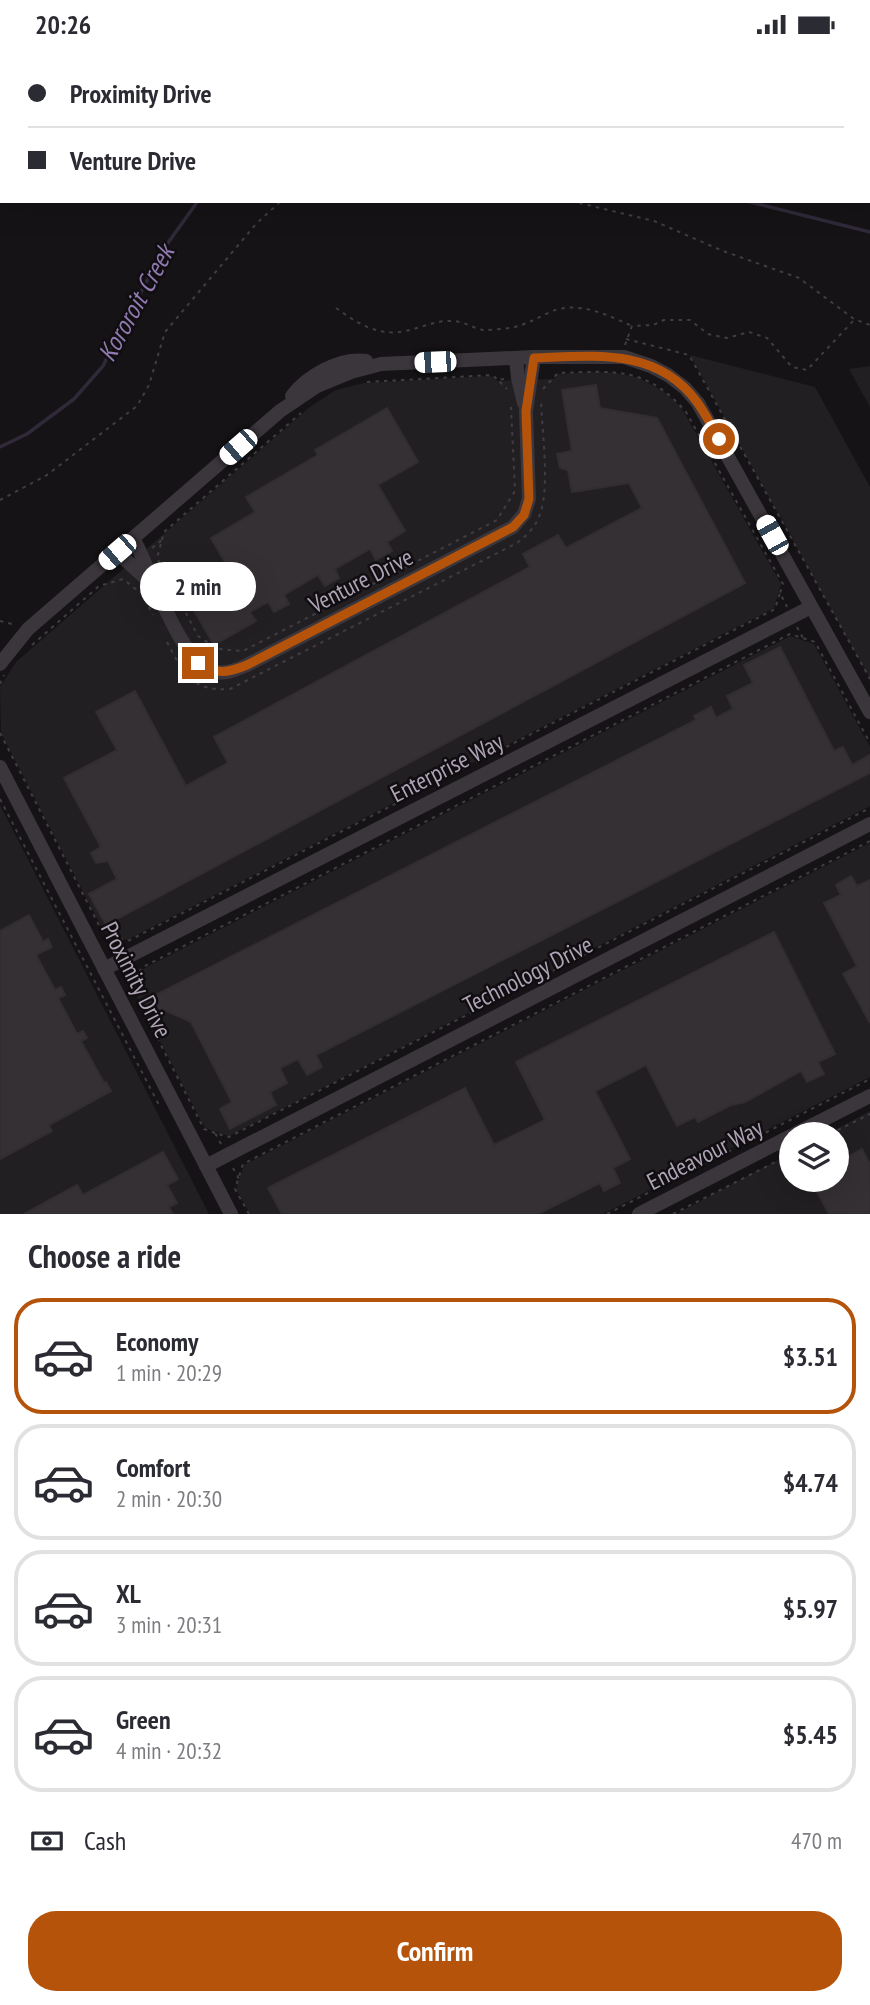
<!DOCTYPE html>
<meta charset="utf-8">
<style>
:root{--surface:#fff;--page:#f2f2f3;--text:#2b2b33;--muted:#7c7c81;--line:#e1e1e2;--accent:#b45309}
body{margin:0;font-family:"PT Sans Narrow",sans-serif;background:var(--page);color:var(--text);height:100vh;display:flex;flex-direction:column;font-size:26px;white-space:nowrap}
*{box-sizing:border-box;margin:0}
p{font-size:23px;color:var(--muted)}
.icon{flex:none;width:38px;height:38px;fill:none;stroke:currentColor;stroke-width:2;stroke-linecap:round;stroke-linejoin:round}
.map{position:relative;height:1165px;overflow:hidden}
.panel{display:flex;flex-direction:column;background:var(--surface);flex:1}
.panel>*{flex:none}
.banner{position:absolute;left:0px;top:0px;width:872px;height:154px;box-shadow:0 7px 28px #0002;display:grid;align-content:center;height:154px;padding:0 28px;background:var(--surface)}
.buttons{position:absolute;left:779px;top:1073px;display:grid;gap:14px}
.buttons a{display:grid;place-items:center;width:70px;height:70px;border-radius:50%;background:var(--surface);box-shadow:0 7px 28px #0002;font-size:35px}
.end{position:absolute;width:32px;height:32px;margin:-16px;border:9px solid #b45309;background:#fff;box-shadow:0 0 0 4px #fff}
.from{border-radius:50%}
.bubble{position:absolute;height:49px;border-radius:24px;background:var(--surface);box-shadow:0 7px 28px #0002;font-size:23px;font-weight:700;line-height:49px;text-align:center}
.car{position:absolute;width:21px;height:42px;margin:-21px -10px;border-radius:9px;box-shadow:0 0 5px 2px #0007;background:linear-gradient(#fff 24%,#345 0 40%,#fff 0 76%,#345 0 86%,#fff 0)}
.banner b{display:flex;align-items:center;gap:24px;height:66px;font-size:26px}
.banner b+b{border-top:2px solid var(--line)}
.banner i{width:18px;height:18px;background:var(--text)}
ul{padding:0;list-style:none}
li{display:flex;align-items:center;gap:21px;height:116px;margin:0 14px 10px;padding:0 14px;border:4px solid var(--line);border-radius:28px}
li div{flex:1}
li b{display:block;font-size:26px}
li em{font-style:normal;font-weight:700}
li.active{border-color:var(--accent)}
li>.icon{width:63px;height:63px;stroke-width:1.5}
h2{padding:0 28px;font-size:32px;line-height:84px}
.pay{display:flex;align-items:center;gap:18px;height:77px;padding:0 28px;font-size:26px}
.pay p{margin-inline-start:auto}
.cta{display:flex;gap:14px;margin-top:auto;padding:14px 28px}
.cta a{flex:1;height:80px;border-radius:28px;background:var(--accent);color:#fff;font-size:28px;font-weight:700;line-height:80px;text-align:center}
.status{display:flex;justify-content:space-between;align-items:center;height:49px;padding:0 35px;background:var(--surface);direction:ltr}
.status svg{height:19px;fill:currentColor}
.map>svg:first-child{display:block}
</style>
<div class="status"><b>20:26</b><svg viewBox="0 0 49 12"><path d="M0 12V9h3v3zM5 12V6h3v6zM10 12V3h3v9zM15 12V0h3v12zM26 1h20v11H26zM47 4h2v5h-2z"/></svg></div>
<div class="map">
<svg width="870" height="1165" viewBox="0 0 870 1165">
<rect width="100%" height="100%" fill="#151315"/>
<g fill="#221f22">
<path d="M 690,306 L 815,338 L 870,438 L 870,630 Z"/>
<path d="M 870,317 L 870,358 L 849,320 Z"/>
<path d="M 596,323 L 616,324 L 639,329 L 663,342 L 681,358 L 781,535 L 774,559 L 127,891 L 104,883 L 1,684 L 0,638 L 16,613 L 311,357 L 336,341 L 364,334 L 491,327 L 497,332 L 554,330 L 558,325 Z"/>
<path d="M 790,587 L 814,595 L 870,698 L 870,757 L 229,1087 L 205,1079 L 134,942 L 141,921 Z"/>
<path d="M 0,756 L 41,836 L 209,1165 L 0,1165 Z"/>
<path d="M 870,794 L 870,1028 L 603,1165 L 250,1165 L 236,1140 L 244,1116 Z"/>
<path d="M 870,1062 L 870,1165 L 676,1165 L 791,1104 L 791,1130 L 836,1130 L 836,1085 L 827,1085 Z"/>
</g>
<g fill="none" stroke-linecap="round" stroke-linejoin="round">
<g stroke="#2f2939" stroke-width="3.5">
<path d="M 746,152 L 870,183"/>
<path d="M 0,398 L 27,385 L 74,350 L 103,317 L 116,290 L 165,198 L 198,152"/>
</g>
</g>
<g fill="#343034" stroke="#312d31" stroke-width="2">
<path d="M 596,336 L 600,359 L 657,369 L 745,534 L 106,876 L 89,845 L 117,830 L 108,812 L 96,814 L 91,804 L 101,798 L 64,729 L 117,701 L 96,663 L 135,642 L 186,737 L 228,714 L 214,688 L 530,518 L 523,505 L 558,486 L 566,499 L 642,459 L 629,434 L 572,443 L 568,421 L 560,419 L 557,405 L 572,402 L 562,341 Z"/>
<path d="M 387,359 L 418,413 L 378,436 L 405,482 L 387,493 L 392,502 L 376,511 L 370,500 L 335,520 L 339,529 L 325,537 L 318,526 L 284,546 L 289,555 L 274,563 L 268,553 L 250,563 L 256,572 L 214,596 L 189,553 L 233,527 L 211,489 L 255,463 L 246,448 L 318,406 L 315,401 Z"/>
<path d="M 780,598 L 834,702 L 843,698 L 852,716 L 870,706 L 870,724 L 316,1006 L 322,1018 L 307,1026 L 298,1010 L 280,1019 L 287,1034 L 270,1043 L 276,1056 L 230,1080 L 220,1060 L 232,1053 L 191,973 L 162,960 L 151,965 L 144,952 L 696,671 L 694,667 L 711,658 L 716,669 L 733,660 L 727,647 L 753,634 L 744,616 Z"/>
<path d="M 851,827 L 857,837 L 870,831 L 870,974 L 843,925 L 857,917 L 824,854 L 841,846 L 836,836 Z"/>
<path d="M 29,866 L 43,893 L 48,890 L 52,898 L 36,906 L 55,941 L 61,938 L 65,946 L 58,949 L 77,985 L 83,982 L 87,989 L 81,992 L 104,1034 L 106,1033 L 111,1042 L 49,1076 L 52,1082 L 0,1110 L 0,882 Z"/>
<path d="M 774,883 L 835,1005 L 818,1013 L 824,1025 L 807,1033 L 801,1022 L 745,1053 L 731,1056 L 698,1073 L 695,1068 L 677,1077 L 646,1016 L 595,1042 L 630,1110 L 613,1119 L 620,1134 L 604,1142 L 600,1134 L 538,1165 L 282,1165 L 268,1139 L 465,1039 L 494,1096 L 545,1071 L 516,1013 Z"/>
<path d="M 862,1100 L 870,1115 L 870,1165 L 829,1165 L 810,1130 L 836,1130 L 836,1114 Z"/>
<path d="M 163,1103 L 178,1130 L 167,1136 L 177,1154 L 169,1158 L 173,1165 L 24,1165 L 77,1136 L 83,1146 Z"/>
</g>
<g fill="none" stroke-linecap="round" stroke-linejoin="round">
<g stroke="#413c43" stroke-width="2" stroke-dasharray="3.5 5" stroke-linecap="butt">
<path d="M 571,152 L 654,172 L 723,202 L 799,229 L 854,270 L 870,276"/>
<path d="M 336,259 C 357,274 378,288 405,282 C 421,279 436,271 452,272 C 463,272 473,279 483,281 C 491,281 502,280 510,279 C 525,276 536,270 550,263 C 577,251 608,266 632,277"/>
<path d="M 626,290 L 689,306 L 870,630"/>
<path d="M 625,296 L 632,277 L 653,276 L 664,271 L 690,271 L 708,285 L 727,289 L 749,283 L 767,289 L 792,318 L 807,321 L 854,271"/>
<path d="M 504,330 L 498,331 L 507,340"/>
<path d="M 367,333 L 492,326 L 497,330"/>
<path d="M 543,340 L 558,324 C 614,322 646,317 686,363 L 783,535 L 780,544"/>
<path d="M 0,451 L 47,426 L 137,357 L 149,336 L 165,283 L 256,175 L 281,152"/>
<path d="M 162,491 L 164,483 L 301,364"/>
<path d="M 152,499 L 162,491 L 157,509 L 198,587 L 218,600 L 243,602 L 497,471 L 515,442 L 511,358"/>
<path d="M 0,572 L 16,576"/>
<path d="M 797,578 L 803,589"/>
<path d="M 167,593 C 183,623 191,643 230,640 L 517,494 C 527,486 536,478 540,465 C 550,438 542,382 541,351"/>
<path d="M 32,596 L 99,537 L 123,530 L 142,545 L 153,566"/>
<path d="M 0,635 L 4,626"/>
<path d="M 0,684 L 103,884 L 109,886"/>
<path d="M 0,750 L 159,1056"/>
<path d="M 118,900 L 110,887 L 128,892 L 775,560 L 780,544 L 787,558"/>
<path d="M 129,920 L 136,934"/>
<path d="M 215,1084 L 204,1080 L 133,942 L 141,919 L 790,585 L 815,593 L 870,694"/>
<path d="M 830,1085 L 870,1065"/>
<path d="M 221,1095 L 215,1084 L 229,1088 L 870,759"/>
<path d="M 233,1119 L 239,1130"/>
<path d="M 249,1165 L 235,1140 L 243,1115 L 870,792"/>
<path d="M 607,1165 L 870,1030"/>
<path d="M 673,1165 L 791,1105"/>
</g>
<g stroke="#3b363c" stroke-width="14">
<path d="M 516,309 L 518,329 L 524,354"/>
<path d="M 292,347 C 307,327 340,308 366,312"/>
<path d="M 133,489 C 150,519 179,610 211,622 C 224,626 236,621 247,616 L 513,478 L 524,465 L 529,450 L 526,362 L 534,308"/>
<path d="M 117,503 L 151,534"/>
<path d="M 0,615 L 28,580 L 280,362 L 317,337 L 351,323 L 381,315 L 534,308 L 624,308 L 651,317 L 668,326 L 685,339 L 698,354 L 870,663"/>
<path d="M 0,718 L 231,1165"/>
<path d="M 104,920 L 811,558"/>
<path d="M 795,1085 L 870,1047"/>
<path d="M 206,1117 L 870,775"/>
<path d="M 639,1165 L 791,1087"/>
</g>
</g>
<g fill="none" stroke-linecap="round" stroke-linejoin="round">
<path stroke="#b45309" stroke-width="9" d="M 198,614 C 216,626 228,624 247,616 L 513,478 L 524,466 L 529,450 L 526,362 L 534,309 C 593,307 657,298 697,353 C 705,364 712,378 719,390"/>
</g>
<g text-anchor="middle" stroke-width="5" stroke-linejoin="round" paint-order="stroke">
<g font-size="24" fill="#afa4b6" stroke="#100e10">
<text transform="translate(361 532) rotate(-27)" y="8">Venture Drive</text>
<text transform="translate(447 719) rotate(-27)" y="8">Enterprise Way</text>
<text transform="translate(528 926) rotate(-27)" y="8">Technology Drive</text>
<text transform="translate(136 931) rotate(63)" y="8">Proximity Drive</text>
<text transform="translate(705 1106) rotate(-27)" y="8">Endeavour Way</text>
</g>
<g font-size="26" font-style="italic" fill="#917ab2" stroke="#100e10">
<text transform="translate(136 254) rotate(-61)" y="9">Kororoit Creek</text>
</g>
</g>
</svg>
<div class="buttons">
<a><svg class="icon" aria-label="layers" viewBox="0 0 24 24"><path d="M12 4l9 5-9 5-9-5zM3 14l9 5 9-5"/></svg></a>
</div>
<i class="end from" style="left:719px;top:390px"></i>
<i class="end" style="left:198px;top:614px"></i>
<div class="bubble" style="left:140px;top:513px;width:116px">2 min</div>
<i class="car" style="left:435px;top:313px;rotate:268deg"></i>
<i class="car" style="left:238px;top:398px;rotate:229deg"></i>
<i class="car" style="left:772px;top:486px;rotate:331deg"></i>
<i class="car" style="left:117px;top:503px;rotate:229deg"></i>
<div class="banner">
<b><i class="from"></i>Proximity Drive</b>
<b><i></i>Venture Drive</b>
</div>
</div>
<section class="panel">
<h2>Choose a ride</h2>
<ul>
<li class="active"><svg class="icon" aria-label="car" viewBox="0 0 24 24"><path d="M5 17H2v-5l4-1 3-4h7l3 4 3 1v5h-3M9 17h6M6 11h13"/><circle cx="7" cy="17" r="2"/><circle cx="17" cy="17" r="2"/></svg><div><b>Economy</b><p>1 min · 20:29</p></div><em>$3.51</em></li>
<li><svg class="icon" aria-label="car" viewBox="0 0 24 24"><path d="M5 17H2v-5l4-1 3-4h7l3 4 3 1v5h-3M9 17h6M6 11h13"/><circle cx="7" cy="17" r="2"/><circle cx="17" cy="17" r="2"/></svg><div><b>Comfort</b><p>2 min · 20:30</p></div><em>$4.74</em></li>
<li><svg class="icon" aria-label="car" viewBox="0 0 24 24"><path d="M5 17H2v-5l4-1 3-4h7l3 4 3 1v5h-3M9 17h6M6 11h13"/><circle cx="7" cy="17" r="2"/><circle cx="17" cy="17" r="2"/></svg><div><b>XL</b><p>3 min · 20:31</p></div><em>$5.97</em></li>
<li><svg class="icon" aria-label="car" viewBox="0 0 24 24"><path d="M5 17H2v-5l4-1 3-4h7l3 4 3 1v5h-3M9 17h6M6 11h13"/><circle cx="7" cy="17" r="2"/><circle cx="17" cy="17" r="2"/></svg><div><b>Green</b><p>4 min · 20:32</p></div><em>$5.45</em></li>
</ul>
<div class="pay"><svg class="icon" aria-label="cash" viewBox="0 0 24 24"><path d="M3 7h18v10H3z"/><circle cx="12" cy="12" r="2"/></svg>Cash<p>470 m</p></div>
<div class="cta"><a>Confirm</a></div>
</section>
